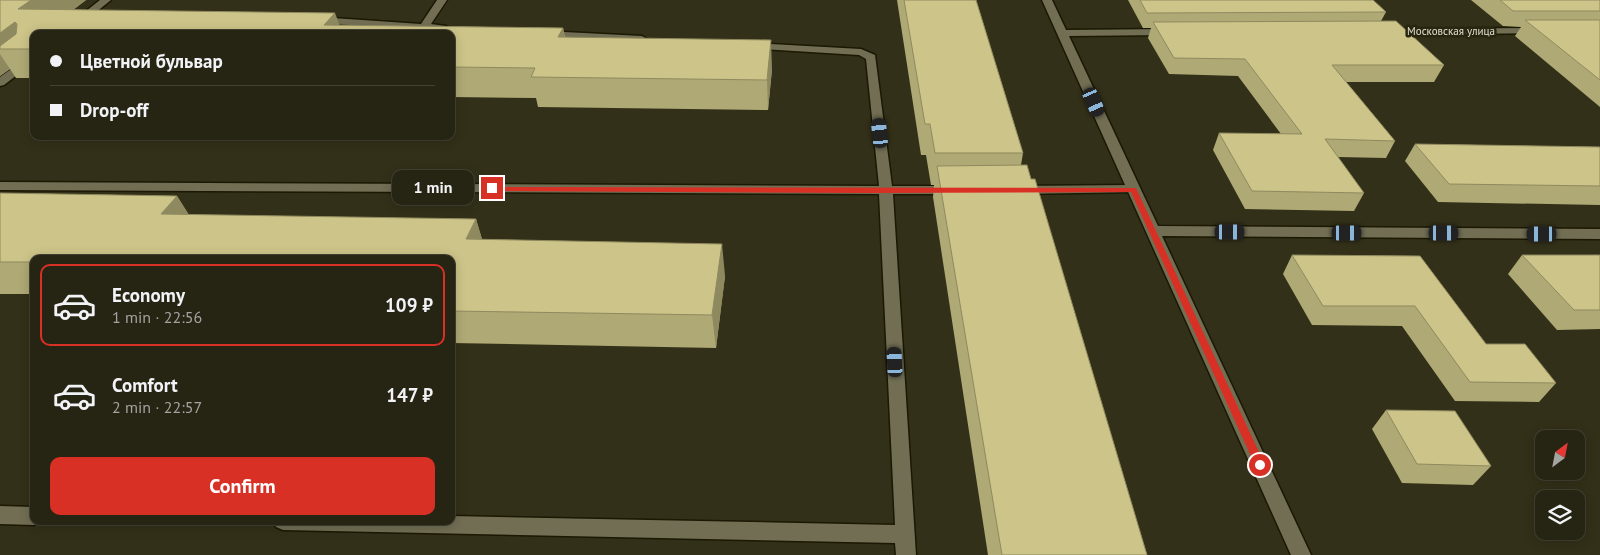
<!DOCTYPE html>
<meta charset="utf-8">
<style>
:root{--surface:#262413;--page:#2e2c1c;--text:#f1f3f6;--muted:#a4a4a0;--line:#424133;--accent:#d93025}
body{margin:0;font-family:"PT Sans",sans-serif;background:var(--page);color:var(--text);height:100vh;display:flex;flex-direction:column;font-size:19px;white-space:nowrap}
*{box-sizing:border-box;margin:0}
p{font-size:16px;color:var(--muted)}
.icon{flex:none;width:28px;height:28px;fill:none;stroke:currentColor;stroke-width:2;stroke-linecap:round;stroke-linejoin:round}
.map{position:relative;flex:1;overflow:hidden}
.sheet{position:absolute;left:30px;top:255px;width:425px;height:270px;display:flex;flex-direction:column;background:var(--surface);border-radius:10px;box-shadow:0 2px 12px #0003,0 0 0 1px var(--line)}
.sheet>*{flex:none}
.guide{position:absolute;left:30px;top:30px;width:425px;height:110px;border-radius:10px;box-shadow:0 2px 12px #0003,0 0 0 1px var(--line);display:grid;align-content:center;height:110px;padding:0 20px;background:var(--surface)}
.needle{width:32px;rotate:32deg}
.fabs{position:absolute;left:1535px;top:430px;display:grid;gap:10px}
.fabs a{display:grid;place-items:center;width:50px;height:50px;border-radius:10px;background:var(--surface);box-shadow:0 2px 12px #0003,0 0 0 1px var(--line);font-size:25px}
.end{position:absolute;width:22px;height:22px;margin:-11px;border:6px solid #d93025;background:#fff;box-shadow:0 0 0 2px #fff}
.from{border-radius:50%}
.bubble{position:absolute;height:35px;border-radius:10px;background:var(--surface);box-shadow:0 2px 12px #0003,0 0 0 1px var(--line);font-size:16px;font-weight:700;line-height:35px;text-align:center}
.car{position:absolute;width:15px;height:30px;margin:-15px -8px;border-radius:6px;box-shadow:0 0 4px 1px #0007;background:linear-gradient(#222 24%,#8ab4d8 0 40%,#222 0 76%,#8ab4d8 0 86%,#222 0)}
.guide b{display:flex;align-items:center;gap:18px;height:48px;font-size:19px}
.guide b+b{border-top:1px solid var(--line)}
.guide i{width:12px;height:12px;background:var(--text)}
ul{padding:9px 0 0;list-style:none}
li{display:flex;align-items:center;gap:15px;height:82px;margin:0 10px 8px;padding:0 10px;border:2px solid transparent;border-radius:10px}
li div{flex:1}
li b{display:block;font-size:19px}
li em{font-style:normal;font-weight:700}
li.current{border-color:var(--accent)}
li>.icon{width:45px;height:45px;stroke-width:1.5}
.primary-button{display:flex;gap:10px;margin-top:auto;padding:10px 20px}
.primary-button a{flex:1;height:58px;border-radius:10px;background:var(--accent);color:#fff;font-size:20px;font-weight:700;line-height:58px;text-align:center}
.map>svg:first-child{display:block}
</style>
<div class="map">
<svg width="1600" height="555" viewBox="0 0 1600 555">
<rect width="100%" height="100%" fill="#333019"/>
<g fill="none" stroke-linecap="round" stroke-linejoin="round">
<defs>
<g id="service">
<path d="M 100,0 L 111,0 L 69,34 L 57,34 Z"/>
<path d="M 437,0 L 447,0 L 431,24 L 446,26 L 447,28 L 442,31 L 318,23 L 313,20 L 318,17 L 421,24 Z"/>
<path d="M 545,31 L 642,36 L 647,39 L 642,42 L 541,36 L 540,34 L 541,32 Z"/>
<path d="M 752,43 L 861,49 L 875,55 L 892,186 L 954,186 L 961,190 L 954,194 L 893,194 L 916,555 L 896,555 L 895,543 L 283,530 L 276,527 L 273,521 L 451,521 L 451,516 L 895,525 L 879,194 L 0,190 L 0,182 L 879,186 L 866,59 L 859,55 L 748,48 L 747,46 L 748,44 Z"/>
<path d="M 34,53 L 34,62 L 4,85 L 0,86 L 0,77 Z"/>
<path d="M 1133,185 L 1140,189 L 1138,192 L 1017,194 L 1010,190 L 1017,186 Z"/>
<path d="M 0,506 L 34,507 L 34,521 L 41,521 L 34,525 L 0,524 Z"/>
</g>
<g id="minor">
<path d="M 1042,0 L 1052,0 L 1066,30 L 1169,29 L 1174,32 L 1169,35 L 1069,36 L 1158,226 L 1600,229 L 1600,239 L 1162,236 L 1311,555 L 1291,555 Z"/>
<path d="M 1539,28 L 1544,31 L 1543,33 L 1387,35 L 1382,32 L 1387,29 Z"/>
</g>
</defs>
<use href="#service" stroke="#1b1803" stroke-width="3"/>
<use href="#minor" stroke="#1b1803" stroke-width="3"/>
<use href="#service" fill="#716e54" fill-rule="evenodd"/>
<use href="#minor" fill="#716e54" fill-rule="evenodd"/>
</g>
<g fill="#afa975">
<path d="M 0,0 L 86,0 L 73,10 L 339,25 L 563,28 L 565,37 L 772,69 L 768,110 L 538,107 L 536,98 L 451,97 L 451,34 L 34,34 L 34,78 L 16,78 L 10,69 L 0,76 Z"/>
<path d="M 897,0 L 976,0 L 1023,153 L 1021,165 L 1147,555 L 988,555 L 933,197 L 934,185 L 931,185 L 926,155 L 921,155 Z"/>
<path d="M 1128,0 L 1373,0 L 1386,12 L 1381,21 L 1444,65 L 1434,82 L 1346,82 L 1395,141 L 1386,158 L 1338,157 L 1364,193 L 1354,211 L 1245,209 L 1213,150 L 1219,133 L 1281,134 L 1238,76 L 1169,74 L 1148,38 L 1151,28 L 1143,28 Z"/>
<path d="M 1471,0 L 1600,0 L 1600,107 L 1515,36 L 1521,27 L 1503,26 Z"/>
<path d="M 1415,144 L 1600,147 L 1600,205 L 1438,202 L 1405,161 Z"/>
<path d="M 0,193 L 177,196 L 189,215 L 476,219 L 482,240 L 725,276 L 716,348 L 451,343 L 451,259 L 34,259 L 34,294 L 0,294 Z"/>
<path d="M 1292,255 L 1420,256 L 1486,344 L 1556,383 L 1539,402 L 1455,401 L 1402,326 L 1312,325 L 1283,274 Z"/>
<path d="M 1522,255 L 1600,255 L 1600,329 L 1557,330 L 1508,274 Z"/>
<path d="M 1386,410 L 1491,466 L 1473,485 L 1402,483 L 1372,429 Z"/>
</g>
<g fill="#8f895f">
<path d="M 31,0 L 86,0 L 41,34 L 18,9 Z"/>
<path d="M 335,13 L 343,34 L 324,25 Z"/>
<path d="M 15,22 L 33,49 L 0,49 L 0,33 Z"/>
<path d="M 563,28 L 568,57 L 558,37 Z"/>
<path d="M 771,40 L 772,69 L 768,110 L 767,80 Z"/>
<path d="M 0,54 L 10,69 L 0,76 Z"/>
<path d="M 177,196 L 197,228 L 161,214 Z"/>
<path d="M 476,219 L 486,252 L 466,239 Z"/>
<path d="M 722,244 L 725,276 L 716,348 L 712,315 Z"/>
</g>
<g fill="#ccc488" stroke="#8f895f">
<path d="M 0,0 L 31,0 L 18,9 L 335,13 L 324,25 L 563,28 L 558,37 L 771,40 L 767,80 L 531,77 L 535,68 L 451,67 L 451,34 L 34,34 L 34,49 L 0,49 L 0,46 L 16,34 L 17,24 L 15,22 L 0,33 Z"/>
<path d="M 904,0 L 976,0 L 1023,153 L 935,153 L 930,124 L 925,124 Z"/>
<path d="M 1140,0 L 1373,0 L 1386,12 L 1147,13 Z"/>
<path d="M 1500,0 L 1600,0 L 1600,11 L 1513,11 Z"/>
<path d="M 1525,20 L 1600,20 L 1600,80 Z"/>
<path d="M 1396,21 L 1444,65 L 1332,65 L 1395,141 L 1325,139 L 1364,193 L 1252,191 L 1219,133 L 1302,134 L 1245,59 L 1174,58 L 1153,22 Z"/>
<path d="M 1415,144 L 1600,147 L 1600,186 L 1449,184 Z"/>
<path d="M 1027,165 L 1031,179 L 1035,179 L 1147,555 L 1002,555 L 937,166 Z"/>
<path d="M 0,193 L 177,196 L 161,214 L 476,219 L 466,239 L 722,244 L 712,315 L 451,311 L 451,259 L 34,259 L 34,262 L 0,262 Z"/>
<path d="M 1292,255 L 1420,256 L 1486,344 L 1525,344 L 1556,383 L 1470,382 L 1415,306 L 1323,306 Z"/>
<path d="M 1522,255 L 1600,255 L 1600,310 L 1574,310 Z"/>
<path d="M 1386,410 L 1455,411 L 1491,466 L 1417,464 Z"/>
</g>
<path fill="#d93025" d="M 490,187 L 1136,188 L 1265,465 L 1260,469 L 1255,465 L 1131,192 L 866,193 L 492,191 L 489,188 Z"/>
<g text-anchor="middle" stroke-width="5" stroke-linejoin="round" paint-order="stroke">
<g font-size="11" fill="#e0ded0" stroke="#29260f">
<text x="1451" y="35">Московская улица</text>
</g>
</g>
</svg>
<div class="fabs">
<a><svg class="needle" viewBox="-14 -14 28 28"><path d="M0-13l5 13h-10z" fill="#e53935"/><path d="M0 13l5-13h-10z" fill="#a4a4a0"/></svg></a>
<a><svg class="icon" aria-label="layers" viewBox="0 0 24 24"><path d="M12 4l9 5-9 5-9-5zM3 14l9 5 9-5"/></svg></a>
</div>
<i class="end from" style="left:1260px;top:465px"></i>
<i class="end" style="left:492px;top:188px"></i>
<div class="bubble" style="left:392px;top:170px;width:82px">1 min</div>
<i class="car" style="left:1094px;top:102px;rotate:156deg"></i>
<i class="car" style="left:880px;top:133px;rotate:354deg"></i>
<i class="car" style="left:1230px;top:232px;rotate:90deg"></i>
<i class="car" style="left:1347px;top:233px;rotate:90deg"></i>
<i class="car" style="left:1444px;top:233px;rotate:90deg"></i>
<i class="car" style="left:1542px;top:234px;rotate:270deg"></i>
<i class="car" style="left:895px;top:362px;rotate:357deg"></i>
<div class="guide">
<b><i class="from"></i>Цветной бульвар</b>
<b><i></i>Drop-off</b>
</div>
<section class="sheet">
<ul>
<li class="current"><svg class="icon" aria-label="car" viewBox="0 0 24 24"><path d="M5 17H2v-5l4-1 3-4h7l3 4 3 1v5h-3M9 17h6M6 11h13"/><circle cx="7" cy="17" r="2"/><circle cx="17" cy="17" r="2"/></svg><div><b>Economy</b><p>1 min · 22:56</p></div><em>109 ₽</em></li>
<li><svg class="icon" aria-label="car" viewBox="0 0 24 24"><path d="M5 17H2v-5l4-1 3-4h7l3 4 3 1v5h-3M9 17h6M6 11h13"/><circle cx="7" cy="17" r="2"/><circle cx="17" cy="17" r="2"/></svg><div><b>Comfort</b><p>2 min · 22:57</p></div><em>147 ₽</em></li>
</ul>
<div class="primary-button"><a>Confirm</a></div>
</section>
</div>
